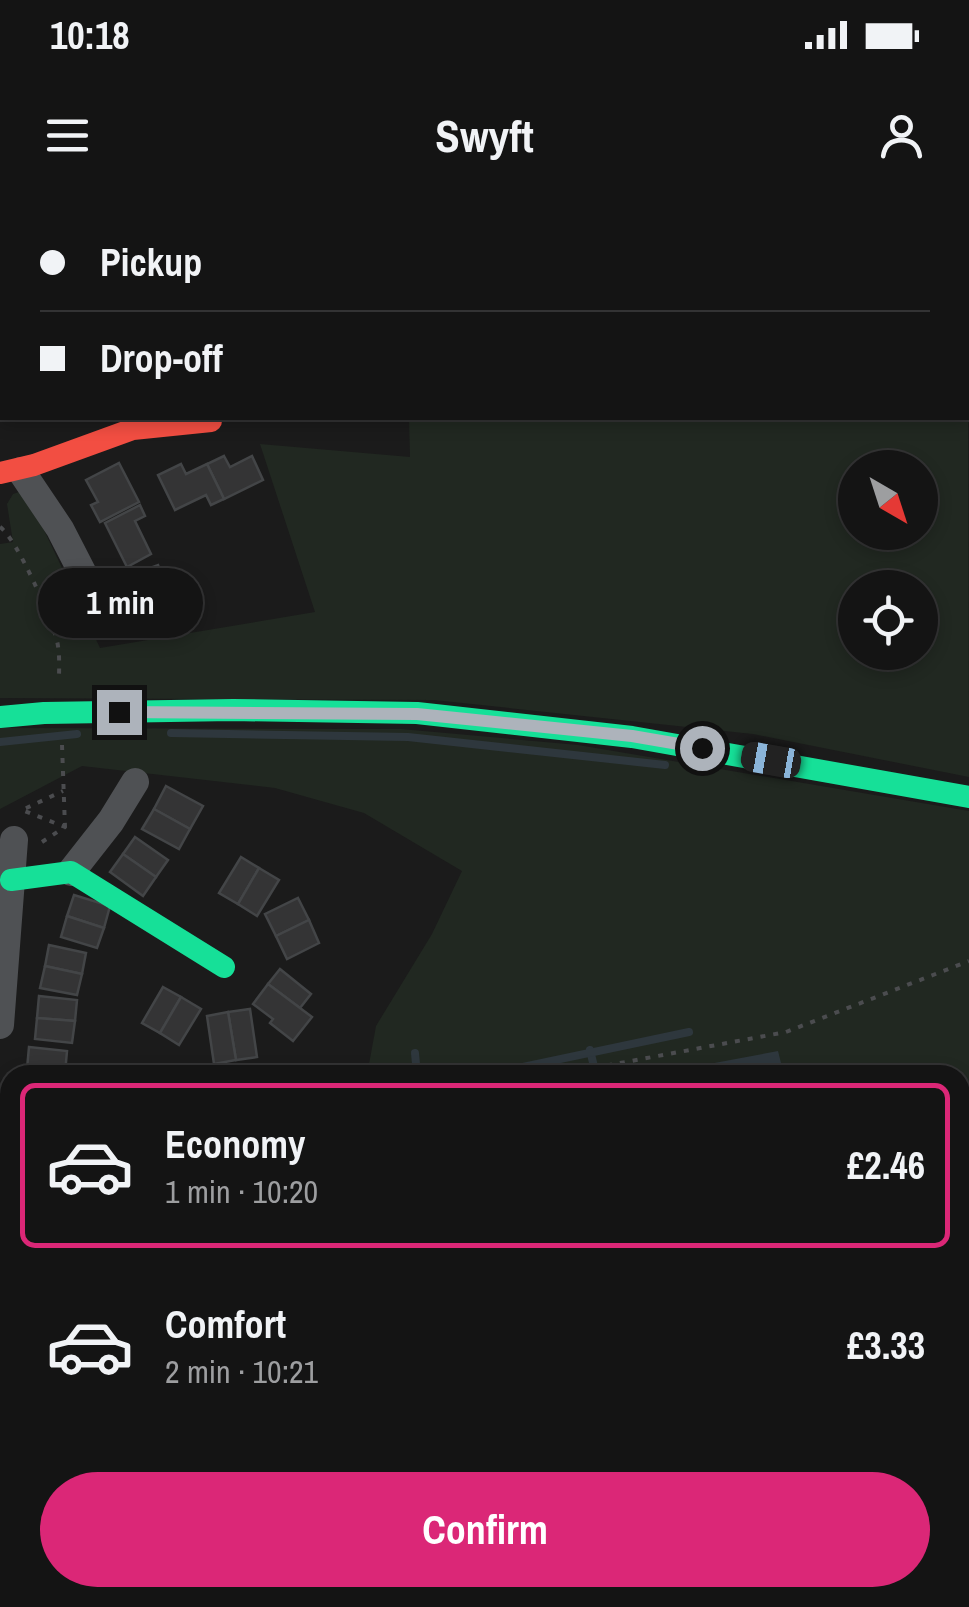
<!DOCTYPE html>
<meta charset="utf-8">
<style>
:root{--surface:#141414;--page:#212122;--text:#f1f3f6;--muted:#9d9ea0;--line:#333334;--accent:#db2777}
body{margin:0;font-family:"Archivo Narrow",sans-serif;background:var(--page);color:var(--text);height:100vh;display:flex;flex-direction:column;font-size:38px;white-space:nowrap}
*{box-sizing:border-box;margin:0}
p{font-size:32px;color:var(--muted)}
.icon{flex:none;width:55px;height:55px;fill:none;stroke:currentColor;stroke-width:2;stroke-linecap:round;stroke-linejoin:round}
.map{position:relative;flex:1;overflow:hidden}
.side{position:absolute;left:0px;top:865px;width:970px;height:542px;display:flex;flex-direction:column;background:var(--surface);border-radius:30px 30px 0 0;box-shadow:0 5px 15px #0003,0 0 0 2px var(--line)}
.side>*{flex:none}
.banner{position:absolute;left:0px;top:0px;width:970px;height:220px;box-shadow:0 5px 15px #0003,0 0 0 2px var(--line);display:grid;align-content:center;height:220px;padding:0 40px;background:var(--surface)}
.needle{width:65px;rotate:141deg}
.buttons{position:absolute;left:838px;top:250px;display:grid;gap:20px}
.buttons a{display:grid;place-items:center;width:100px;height:100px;border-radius:50%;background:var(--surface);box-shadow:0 5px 15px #0003,0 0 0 2px var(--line);font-size:50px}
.end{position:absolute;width:45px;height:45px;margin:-22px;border:12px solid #adb3bb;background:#111;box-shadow:0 0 0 5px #111}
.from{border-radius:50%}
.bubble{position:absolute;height:70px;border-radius:35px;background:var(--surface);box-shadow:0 5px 15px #0003,0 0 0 2px var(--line);font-size:32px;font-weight:700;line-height:70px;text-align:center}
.car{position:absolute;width:30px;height:60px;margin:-30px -15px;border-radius:12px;box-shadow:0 0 8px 2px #0007;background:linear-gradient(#222 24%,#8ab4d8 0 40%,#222 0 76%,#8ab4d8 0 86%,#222 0)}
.banner b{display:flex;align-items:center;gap:35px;height:95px;font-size:38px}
.banner b+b{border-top:2px solid var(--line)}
.banner i{width:25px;height:25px;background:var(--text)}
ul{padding:18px 0 0;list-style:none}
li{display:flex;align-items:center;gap:30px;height:165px;margin:0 20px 15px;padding:0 20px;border:5px solid transparent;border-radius:15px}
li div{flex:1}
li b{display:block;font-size:38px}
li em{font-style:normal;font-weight:700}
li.selected{border-color:var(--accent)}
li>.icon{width:90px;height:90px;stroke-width:1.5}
.action{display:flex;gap:20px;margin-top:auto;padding:20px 40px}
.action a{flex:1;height:115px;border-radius:60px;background:var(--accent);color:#fff;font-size:40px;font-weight:700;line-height:115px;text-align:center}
.status{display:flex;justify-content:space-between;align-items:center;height:70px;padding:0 50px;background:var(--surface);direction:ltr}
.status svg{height:28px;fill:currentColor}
header{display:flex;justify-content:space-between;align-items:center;height:130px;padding:0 40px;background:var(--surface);font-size:45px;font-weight:700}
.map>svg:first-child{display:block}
</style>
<div class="status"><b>10:18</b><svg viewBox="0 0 49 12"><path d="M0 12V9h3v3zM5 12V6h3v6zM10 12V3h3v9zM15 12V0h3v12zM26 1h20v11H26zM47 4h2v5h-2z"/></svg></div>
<header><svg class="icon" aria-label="menu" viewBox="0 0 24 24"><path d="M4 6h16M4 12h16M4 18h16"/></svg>Swyft<svg class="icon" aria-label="person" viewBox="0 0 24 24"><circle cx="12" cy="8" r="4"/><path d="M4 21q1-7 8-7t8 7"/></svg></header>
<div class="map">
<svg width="969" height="1407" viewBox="0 0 969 1407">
<rect width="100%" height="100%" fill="#1b1b1b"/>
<g fill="#212821" fill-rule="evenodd">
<rect x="396" y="0" width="233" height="2"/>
<path d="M 968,178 L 969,577 L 753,534 L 434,500 L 0,498 L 0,344 L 13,342 L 7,304 L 13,294 L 25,290 L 100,448 L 315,412 L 260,244 L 410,257 L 409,218 L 968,218 ZM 855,268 L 920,268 L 920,332 L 855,332 ZM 855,388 L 920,388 L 920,452 L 855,452 Z"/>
<path d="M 0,528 L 401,529 L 578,545 L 969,611 L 969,1152 L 960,1142 L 960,875 L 367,875 L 376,826 L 432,734 L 462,671 L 364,613 L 275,588 L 82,566 L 0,609 Z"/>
<path d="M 704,1398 L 846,1398 L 848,1407 L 705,1407 Z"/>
</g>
<path fill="#2e373d" d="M 778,851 L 782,867 L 744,875 L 650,875 Z"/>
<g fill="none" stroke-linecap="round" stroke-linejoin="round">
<g stroke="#2e373d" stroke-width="8">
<path d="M 171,533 L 408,537 L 665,565"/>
<path d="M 0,542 L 77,534"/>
<path d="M 590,850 L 596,875"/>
<path d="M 415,853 L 417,875"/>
<path d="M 484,875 L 689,832"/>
</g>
</g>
<g fill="#343435" stroke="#434547" stroke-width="2.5">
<path d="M 0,0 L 26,0 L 26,2 L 2,2 L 0,22 Z"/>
<path d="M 87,0 L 133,0 L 134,2 L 88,2 Z"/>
<path d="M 224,256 L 230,267 L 252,256 L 263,280 L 224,299 L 207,264 Z"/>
<path d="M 119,263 L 139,302 L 100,322 L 91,305 L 98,302 L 86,280 Z"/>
<path d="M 181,264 L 186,274 L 207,264 L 224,299 L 211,305 L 206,295 L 175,310 L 158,275 Z"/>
<path d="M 140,305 L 145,316 L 135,321 L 151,354 L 127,367 L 105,323 Z"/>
<path d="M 158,365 L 178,422 L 164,427 L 159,412 L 143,418 L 128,376 Z"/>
<path d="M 166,586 L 203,606 L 190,629 L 154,609 Z"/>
<path d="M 154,609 L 190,629 L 179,649 L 142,629 Z"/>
<path d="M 135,637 L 168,660 L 156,677 L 123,654 Z"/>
<path d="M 123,654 L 156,677 L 143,696 L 110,672 Z"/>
<path d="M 241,657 L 259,668 L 238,704 L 219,693 Z"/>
<path d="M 259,668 L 279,680 L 257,716 L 238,704 Z"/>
<path d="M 74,695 L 110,706 L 104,728 L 67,716 Z"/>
<path d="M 298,698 L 309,720 L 276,736 L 265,714 Z"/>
<path d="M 67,716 L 104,728 L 97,748 L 61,737 Z"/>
<path d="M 309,720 L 319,743 L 287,759 L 276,736 Z"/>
<path d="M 49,745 L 86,753 L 82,774 L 45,766 Z"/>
<path d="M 45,766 L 82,774 L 77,795 L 40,788 Z"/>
<path d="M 280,769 L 311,794 L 300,808 L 268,784 Z"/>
<path d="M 268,784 L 312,817 L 293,841 L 270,823 L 273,819 L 253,804 Z"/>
<path d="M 163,787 L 181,797 L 160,833 L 142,823 Z"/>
<path d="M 39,796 L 77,800 L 75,821 L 37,818 Z"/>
<path d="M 181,797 L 201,809 L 179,845 L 160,833 Z"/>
<path d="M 250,809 L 257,857 L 236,860 L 228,812 Z"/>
<path d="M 228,812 L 236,860 L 214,864 L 207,816 Z"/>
<path d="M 37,818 L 75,821 L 72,843 L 35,839 Z"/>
<path d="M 29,847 L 67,851 L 65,873 L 27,869 Z"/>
<path d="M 27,869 L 65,873 L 65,875 L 27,875 Z"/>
<path d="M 969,1241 L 969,1263 L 960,1253 Z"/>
<path d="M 969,1354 L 969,1387 L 960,1376 L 960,1361 Z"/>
<path d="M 960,1376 L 969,1387 L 969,1397 L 955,1407 L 947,1398 L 960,1398 Z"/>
<path d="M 212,1398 L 213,1407 L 178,1407 L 177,1400 Z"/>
<path d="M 277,1398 L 312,1398 L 278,1402 Z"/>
<path d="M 312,1398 L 313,1407 L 278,1407 L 278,1402 Z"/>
<path d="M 444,1398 L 467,1398 L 471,1407 L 448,1407 Z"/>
<path d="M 467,1398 L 491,1398 L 495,1407 L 471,1407 Z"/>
<path d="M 517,1398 L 551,1398 L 551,1399 L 520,1407 Z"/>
<path d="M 636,1398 L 683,1398 L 686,1407 L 639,1407 Z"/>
<path d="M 132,1400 L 133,1405 L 148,1403 L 148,1407 L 119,1407 L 119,1402 Z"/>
</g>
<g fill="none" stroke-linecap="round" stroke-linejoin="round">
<g stroke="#4b4c4f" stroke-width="4" stroke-dasharray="5 8" stroke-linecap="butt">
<path d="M 0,327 C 17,339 51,417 57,441 C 60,453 59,468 59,481"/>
<path d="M 62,545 L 65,627"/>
<path d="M 42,642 L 65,627 L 22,610 L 63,591"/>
<path d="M 556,875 L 786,832 L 969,761"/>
</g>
<g stroke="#4f5154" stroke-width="14">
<path d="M 801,0 L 801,2"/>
<path d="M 740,2 L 741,0"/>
<path d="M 782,2 L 787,0"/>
<path d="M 0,1050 L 10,1046"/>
</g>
<g stroke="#4f5154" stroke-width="28">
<path d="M 21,271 L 60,329 L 96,399"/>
<path d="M 71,672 L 111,621 L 135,582"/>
<path d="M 0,825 L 14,640"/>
<path d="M 960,1278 L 969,1289"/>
<path d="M 0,1382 L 10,1380"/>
<path d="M 240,1398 L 241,1407"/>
<path d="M 588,1407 L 592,1398"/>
</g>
<g stroke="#16e098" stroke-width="22">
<path d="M 0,517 L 44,513 L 233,510 L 417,513 L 632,537 L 969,597"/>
<path d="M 11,680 L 71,672 L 224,767"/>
</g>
<path stroke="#f24e42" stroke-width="22" d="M 0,273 L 34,265 L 133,229 L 211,221 L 211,218"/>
</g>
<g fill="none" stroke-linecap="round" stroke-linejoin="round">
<path stroke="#adb3bb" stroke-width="12" d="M 119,512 L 417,514 L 632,536 L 702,548"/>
</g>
</svg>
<div class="buttons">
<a><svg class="needle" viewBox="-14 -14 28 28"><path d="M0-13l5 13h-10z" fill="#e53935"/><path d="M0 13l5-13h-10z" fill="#9d9ea0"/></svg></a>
<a><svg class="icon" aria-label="locate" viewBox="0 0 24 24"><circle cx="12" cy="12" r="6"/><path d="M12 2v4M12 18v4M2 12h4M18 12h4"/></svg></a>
</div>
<i class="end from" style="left:702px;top:548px"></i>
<i class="end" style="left:119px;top:512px"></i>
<div class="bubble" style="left:38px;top:368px;width:165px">1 min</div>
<i class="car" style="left:771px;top:560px;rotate:280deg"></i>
<div class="banner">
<b><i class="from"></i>Pickup</b>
<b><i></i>Drop-off</b>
</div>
<section class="side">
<ul>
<li class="selected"><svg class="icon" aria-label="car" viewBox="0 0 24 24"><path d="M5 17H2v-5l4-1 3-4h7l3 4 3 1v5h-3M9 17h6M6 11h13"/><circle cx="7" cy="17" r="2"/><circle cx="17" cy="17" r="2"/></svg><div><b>Economy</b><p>1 min · 10:20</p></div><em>£2.46</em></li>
<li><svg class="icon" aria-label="car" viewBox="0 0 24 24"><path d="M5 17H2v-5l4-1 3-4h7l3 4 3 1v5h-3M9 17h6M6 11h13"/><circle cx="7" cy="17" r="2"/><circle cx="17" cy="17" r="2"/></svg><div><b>Comfort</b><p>2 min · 10:21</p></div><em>£3.33</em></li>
</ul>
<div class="action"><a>Confirm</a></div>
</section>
</div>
